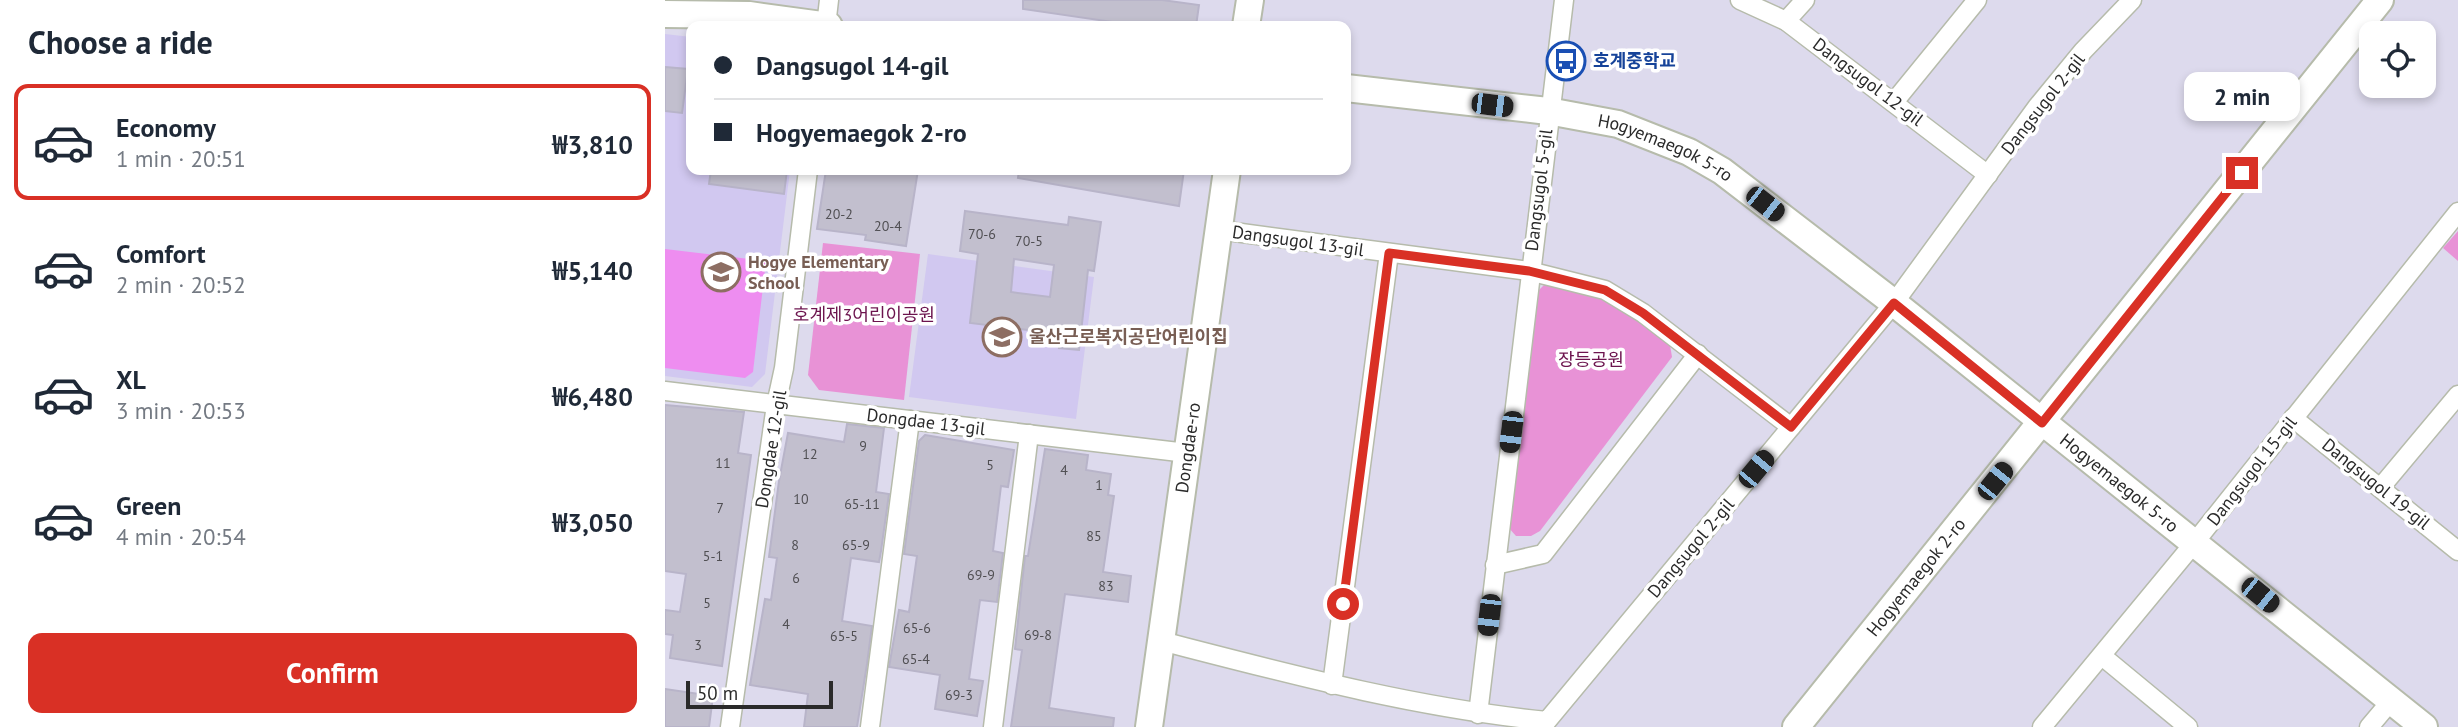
<!DOCTYPE html>
<meta charset="utf-8">
<style>
:root{--surface:#fff;--page:#f6f6f7;--text:#1f2937;--muted:#747a83;--line:#e0e1e3;--accent:#d93025}
body{margin:0;font-family:"PT Sans","Noto Sans KR",sans-serif;background:var(--page);color:var(--text);height:100vh;display:flex;flex-direction:column;font-size:26px;white-space:nowrap}
*{box-sizing:border-box;margin:0}
p{font-size:23px;color:var(--muted)}
.icon{flex:none;width:38px;height:38px;fill:none;stroke:currentColor;stroke-width:2;stroke-linecap:round;stroke-linejoin:round}
.map{position:relative;flex:1;overflow:hidden}
.sheet{display:flex;flex-direction:column;background:var(--surface);width:665px}
.sheet>*{flex:none}
.hud{position:absolute;left:21px;top:21px;width:665px;height:154px;border-radius:14px;box-shadow:0 4px 10px #0003;display:grid;align-content:center;height:154px;padding:0 28px;background:var(--surface)}
.tools{position:absolute;left:1694px;top:21px;display:grid;gap:14px}
.tools a{display:grid;place-items:center;width:77px;height:77px;border-radius:14px;background:var(--surface);box-shadow:0 4px 10px #0003;font-size:35px}
.scale{position:absolute;left:21px;bottom:18px;width:147px;box-sizing:border-box;padding-left:7px;border:4px solid #2a2a2a;border-top:0;font-size:19px;line-height:24px;white-space:nowrap;color:#2a2a2a;-webkit-text-stroke:5px #fff;paint-order:stroke}
.end{position:absolute;width:32px;height:32px;margin:-16px;border:9px solid #d93025;background:#fff;box-shadow:0 0 0 4px #fff}
.from{border-radius:50%}
.bubble{position:absolute;height:49px;border-radius:14px;background:var(--surface);box-shadow:0 4px 10px #0003;font-size:23px;font-weight:700;line-height:49px;text-align:center}
.car{position:absolute;width:21px;height:42px;margin:-21px -10px;border-radius:9px;box-shadow:0 0 5px 2px #0007;background:linear-gradient(#222 24%,#8ab4d8 0 40%,#222 0 76%,#8ab4d8 0 86%,#222 0)}
.hud b{display:flex;align-items:center;gap:24px;height:66px;font-size:26px}
.hud b+b{border-top:2px solid var(--line)}
.hud i{width:18px;height:18px;background:var(--text)}
ul{padding:0;list-style:none}
li{display:flex;align-items:center;gap:21px;height:116px;margin:0 14px 10px;padding:0 14px;border:4px solid transparent;border-radius:14px}
li div{flex:1}
li b{display:block;font-size:26px}
li em{font-style:normal;font-weight:700}
li.current{border-color:var(--accent)}
li>.icon{width:63px;height:63px;stroke-width:1.5}
h2{padding:0 28px;font-size:32px;line-height:84px}
.button{display:flex;gap:14px;margin-top:auto;padding:14px 28px}
.button a{flex:1;height:80px;border-radius:14px;background:var(--accent);color:#fff;font-size:28px;font-weight:700;line-height:80px;text-align:center}
main{display:flex;flex:1;min-height:0}
.map>svg:first-child{display:block}
</style>
<main>
<section class="sheet">
<h2>Choose a ride</h2>
<ul>
<li class="current"><svg class="icon" aria-label="car" viewBox="0 0 24 24"><path d="M5 17H2v-5l4-1 3-4h7l3 4 3 1v5h-3M9 17h6M6 11h13"/><circle cx="7" cy="17" r="2"/><circle cx="17" cy="17" r="2"/></svg><div><b>Economy</b><p>1 min · 20:51</p></div><em>₩3,810</em></li>
<li><svg class="icon" aria-label="car" viewBox="0 0 24 24"><path d="M5 17H2v-5l4-1 3-4h7l3 4 3 1v5h-3M9 17h6M6 11h13"/><circle cx="7" cy="17" r="2"/><circle cx="17" cy="17" r="2"/></svg><div><b>Comfort</b><p>2 min · 20:52</p></div><em>₩5,140</em></li>
<li><svg class="icon" aria-label="car" viewBox="0 0 24 24"><path d="M5 17H2v-5l4-1 3-4h7l3 4 3 1v5h-3M9 17h6M6 11h13"/><circle cx="7" cy="17" r="2"/><circle cx="17" cy="17" r="2"/></svg><div><b>XL</b><p>3 min · 20:53</p></div><em>₩6,480</em></li>
<li><svg class="icon" aria-label="car" viewBox="0 0 24 24"><path d="M5 17H2v-5l4-1 3-4h7l3 4 3 1v5h-3M9 17h6M6 11h13"/><circle cx="7" cy="17" r="2"/><circle cx="17" cy="17" r="2"/></svg><div><b>Green</b><p>4 min · 20:54</p></div><em>₩3,050</em></li>
</ul>
<div class="button"><a>Confirm</a></div>
</section>
<div class="map">
<svg width="1793" height="727" viewBox="0 0 1793 727">
<rect width="100%" height="100%" fill="#dddaed"/>
<g fill="#d1c8f0">
<path d="M 0,34 L 26,37 L 26,170 L 125,170 L 100,374 L 87,387 L 0,376 Z"/>
<path d="M 263,254 L 429,277 L 411,419 L 244,397 Z"/>
</g>
<g fill="#e892d6">
<path d="M 1793,231 L 1793,261 L 1778,248 Z"/>
<path d="M 158,243 L 255,254 L 239,400 L 154,390 L 143,375 Z"/>
<path d="M 882,282 L 943,300 L 1004,339 L 1007,357 L 875,531 L 866,536 L 851,536 L 843,527 L 872,292 Z"/>
</g>
<path fill="#ee8df0" d="M 0,249 L 101,261 L 88,372 L 80,378 L 0,368 Z"/>
<g fill="#c2bfce" stroke="#b8b4c9" stroke-width="2" fill-rule="evenodd">
<path d="M 358,0 L 497,0 L 534,5 L 531,26 L 475,26 L 358,9 Z"/>
<path d="M 0,67 L 23,69 L 17,113 L 0,111 Z"/>
<path d="M 46,170 L 122,170 L 119,194 L 44,184 Z"/>
<path d="M 161,170 L 253,170 L 241,246 L 200,240 L 201,235 L 152,229 Z"/>
<path d="M 354,170 L 519,170 L 514,206 L 353,178 Z"/>
<path d="M 300,211 L 403,225 L 404,217 L 436,222 L 429,271 L 423,270 L 414,350 L 394,348 L 396,334 L 305,323 L 313,254 L 295,251 ZM 349,259 L 389,265 L 385,297 L 346,292 Z"/>
<path d="M 0,405 L 79,412 L 73,453 L 86,455 L 57,666 L 5,658 L 8,635 L 0,634 L 0,610 L 15,612 L 21,574 L 0,571 Z"/>
<path d="M 182,424 L 219,428 L 211,492 L 224,494 L 216,551 L 214,562 L 186,558 L 177,621 L 207,626 L 202,664 L 192,727 L 139,727 L 143,694 L 85,685 L 100,599 L 106,600 L 112,558 L 104,557 L 114,481 L 123,433 L 179,442 Z"/>
<path d="M 260,435 L 349,450 L 343,487 L 336,486 L 328,551 L 338,553 L 332,602 L 315,600 L 304,679 L 318,681 L 312,716 L 270,709 L 275,675 L 224,667 L 234,610 L 244,612 L 252,556 L 239,554 L 254,441 Z"/>
<path d="M 380,449 L 423,455 L 421,470 L 446,474 L 443,495 L 449,496 L 438,572 L 466,576 L 463,602 L 400,594 L 384,708 L 449,718 L 448,727 L 346,727 L 357,650 L 350,649 L 360,556 L 363,556 Z"/>
<path d="M 0,689 L 48,696 L 44,727 L 0,727 Z"/>
</g>
<g fill="none" stroke-linecap="round" stroke-linejoin="round">
<defs>
<g id="street">
<path d="M 1075,0 L 1121,21 L 1323,175"/>
<path d="M 1121,21 L 1140,0"/>
<path d="M 161,26 L 164,0"/>
<path d="M 1229,102 L 1312,0"/>
<path d="M 554,230 L 864,271 L 940,290 L 978,313 L 1126,427"/>
<path d="M 0,391 L 522,453"/>
<path d="M 1628,418 L 1793,551"/>
<path d="M 1716,487 L 1793,395"/>
<path d="M 830,565 L 878,554 L 1033,354"/>
<path d="M 496,641 C 624,674 750,708 882,721 L 1229,303 L 1372,107 L 1418,51 L 1467,0"/>
<path d="M 1437,656 L 1523,727"/>
<path d="M 667,685 L 724,253"/>
<path d="M 813,714 L 899,0"/>
<path d="M 65,727 L 111,405 L 119,368 L 143,170"/>
<path d="M 205,727 L 245,420"/>
<path d="M 328,727 L 364,434"/>
<path d="M 1377,727 L 1530,542 L 1793,212"/>
<path d="M 1704,727 L 1726,701"/>
</g>
<g id="secondary">
<path d="M 0,14 L 84,15 L 164,26"/>
<path d="M 581,26 L 585,0"/>
<path id="s1" d="M 681,88 L 883,111 L 953,124 L 1024,152 L 1057,171 L 1229,303 L 1759,727"/>
<path id="s2" d="M 484,727 L 562,170"/>
<path id="s3" d="M 1131,727 L 1715,0"/>
</g>
</defs>
<use href="#street" stroke="#b6bbab" stroke-width="21"/>
<use href="#secondary" stroke="#b6bbab" stroke-width="30"/>
<use href="#street" stroke="#fff" stroke-width="18"/>
<use href="#secondary" stroke="#fff" stroke-width="26"/>
</g>
<g fill="none" stroke-linecap="round" stroke-linejoin="round">
<path stroke="#d93025" stroke-width="9" d="M 678,604 L 724,253 L 864,271 L 940,290 L 978,313 L 1126,427 L 1229,303 L 1377,423 L 1577,173"/>
</g>
<defs>
<symbol id="bus-ring" viewBox="-11 -11 22 22"><circle r="9.5" fill="#fff" stroke="#1a4fb4" stroke-width="1.5"/><path d="M-5-6H5V4H4V6H2V4H-2V6H-4V4H-5ZM-3.5-4V0h7V-4ZM-3.5 1.2v1.5H-2V1.2ZM2 1.2v1.5H3.5V1.2Z" fill="#1a4fb4"/></symbol>
<symbol id="school-ring" viewBox="-11 -11 22 22"><circle r="9.5" fill="#fff" stroke="#8d6e63" stroke-width="1.5"/><path d="M0-5L7-2L0 1L-7-2ZM-4 1L0 2.5L4 1V4Q0 6-4 4Z" fill="#8d6e63"/></symbol>
</defs>
<g fill-rule="evenodd">
<use href="#bus-ring" x="879" y="39" width="44" height="44"/>
<use href="#school-ring" x="34" y="250" width="44" height="44"/>
<use href="#school-ring" x="315" y="315" width="44" height="44"/>
</g>
<g text-anchor="middle" stroke-width="7" stroke-linejoin="round" paint-order="stroke">
<g font-size="14" fill="#504f53">
<text x="174" y="219">20-2</text>
<text x="223" y="231">20-4</text>
<text x="317" y="239">70-6</text>
<text x="364" y="246">70-5</text>
<text x="198" y="451">9</text>
<text x="145" y="459">12</text>
<text x="58" y="468">11</text>
<text x="325" y="470">5</text>
<text x="399" y="475">4</text>
<text x="434" y="490">1</text>
<text x="136" y="504">10</text>
<text x="197" y="509">65-11</text>
<text x="55" y="513">7</text>
<text x="429" y="541">85</text>
<text x="130" y="550">8</text>
<text x="191" y="550">65-9</text>
<text x="48" y="561">5-1</text>
<text x="316" y="580">69-9</text>
<text x="131" y="583">6</text>
<text x="441" y="591">83</text>
<text x="42" y="608">5</text>
<text x="121" y="629">4</text>
<text x="252" y="633">65-6</text>
<text x="373" y="640">69-8</text>
<text x="179" y="641">65-5</text>
<text x="33" y="650">3</text>
<text x="251" y="664">65-4</text>
<text x="294" y="700">69-3</text>
</g>
<g font-size="18" font-weight="bold" fill="#164399" stroke="#fff" text-anchor="start">
<text x="928" y="67">호계중학교</text>
</g>
<g font-size="18" fill="#2a2a2a" stroke="#fff">
<text transform="translate(1203 82) rotate(37)" y="6">Dangsugol 12-gil</text>
<text transform="translate(1378 104) rotate(-52)" y="6">Dangsugol 2-gil</text>
<text dy="6" stroke="none"><textPath href="#s1" startOffset="327">Hogyemaegok 5-ro</textPath></text>
<text transform="translate(874 190) rotate(-83)" y="6">Dangsugol 5-gil</text>
<text transform="translate(633 241) rotate(8)" y="6">Dangsugol 13-gil</text>
<text transform="translate(261 422) rotate(7)" y="6">Dongdae 13-gil</text>
<text dy="6" stroke="none"><textPath href="#s2" startOffset="282">Dongdae-ro</textPath></text>
<text transform="translate(106 449) rotate(-81)" y="6">Dongdae 12-gil</text>
<text transform="translate(1587 471) rotate(-52)" y="6">Dangsugol 15-gil</text>
<text dy="6" stroke="none"><textPath href="#s1" startOffset="894">Hogyemaegok 5-ro</textPath></text>
<text transform="translate(1711 484) rotate(39)" y="6">Dangsugol 19-gil</text>
<text transform="translate(1026 548) rotate(-50)" y="6">Dangsugol 2-gil</text>
<text dy="6" stroke="none"><textPath href="#s3" startOffset="192">Hogyemaegok 2-ro</textPath></text>
</g>
<g font-size="18" font-weight="bold" fill="#785e54" stroke="#fff" text-anchor="start">
<text x="83" y="268">Hogye Elementary<tspan x="83" dy="21">School</tspan></text>
<text x="364" y="343">울산근로복지공단어린이집</text>
</g>
<g font-size="18" fill="#6c144e" stroke="#fff">
<text x="199" y="321">호계제3어린이공원</text>
<text x="926" y="366">장등공원</text>
</g>
</g>
</svg>
<div class="tools">
<a><svg class="icon" aria-label="locate" viewBox="0 0 24 24"><circle cx="12" cy="12" r="6"/><path d="M12 2v4M12 18v4M2 12h4M18 12h4"/></svg></a>
</div>
<div class="scale">50 m</div>
<i class="end from" style="left:678px;top:604px"></i>
<i class="end" style="left:1577px;top:173px"></i>
<div class="bubble" style="left:1519px;top:72px;width:116px">2 min</div>
<i class="car" style="left:827px;top:105px;rotate:97deg"></i>
<i class="car" style="left:1100px;top:204px;rotate:128deg"></i>
<i class="car" style="left:846px;top:432px;rotate:187deg"></i>
<i class="car" style="left:1091px;top:469px;rotate:40deg"></i>
<i class="car" style="left:1330px;top:481px;rotate:39deg"></i>
<i class="car" style="left:1595px;top:595px;rotate:129deg"></i>
<i class="car" style="left:824px;top:615px;rotate:187deg"></i>
<div class="hud">
<b><i class="from"></i>Dangsugol 14-gil</b>
<b><i></i>Hogyemaegok 2-ro</b>
</div>
</div>
</main>
